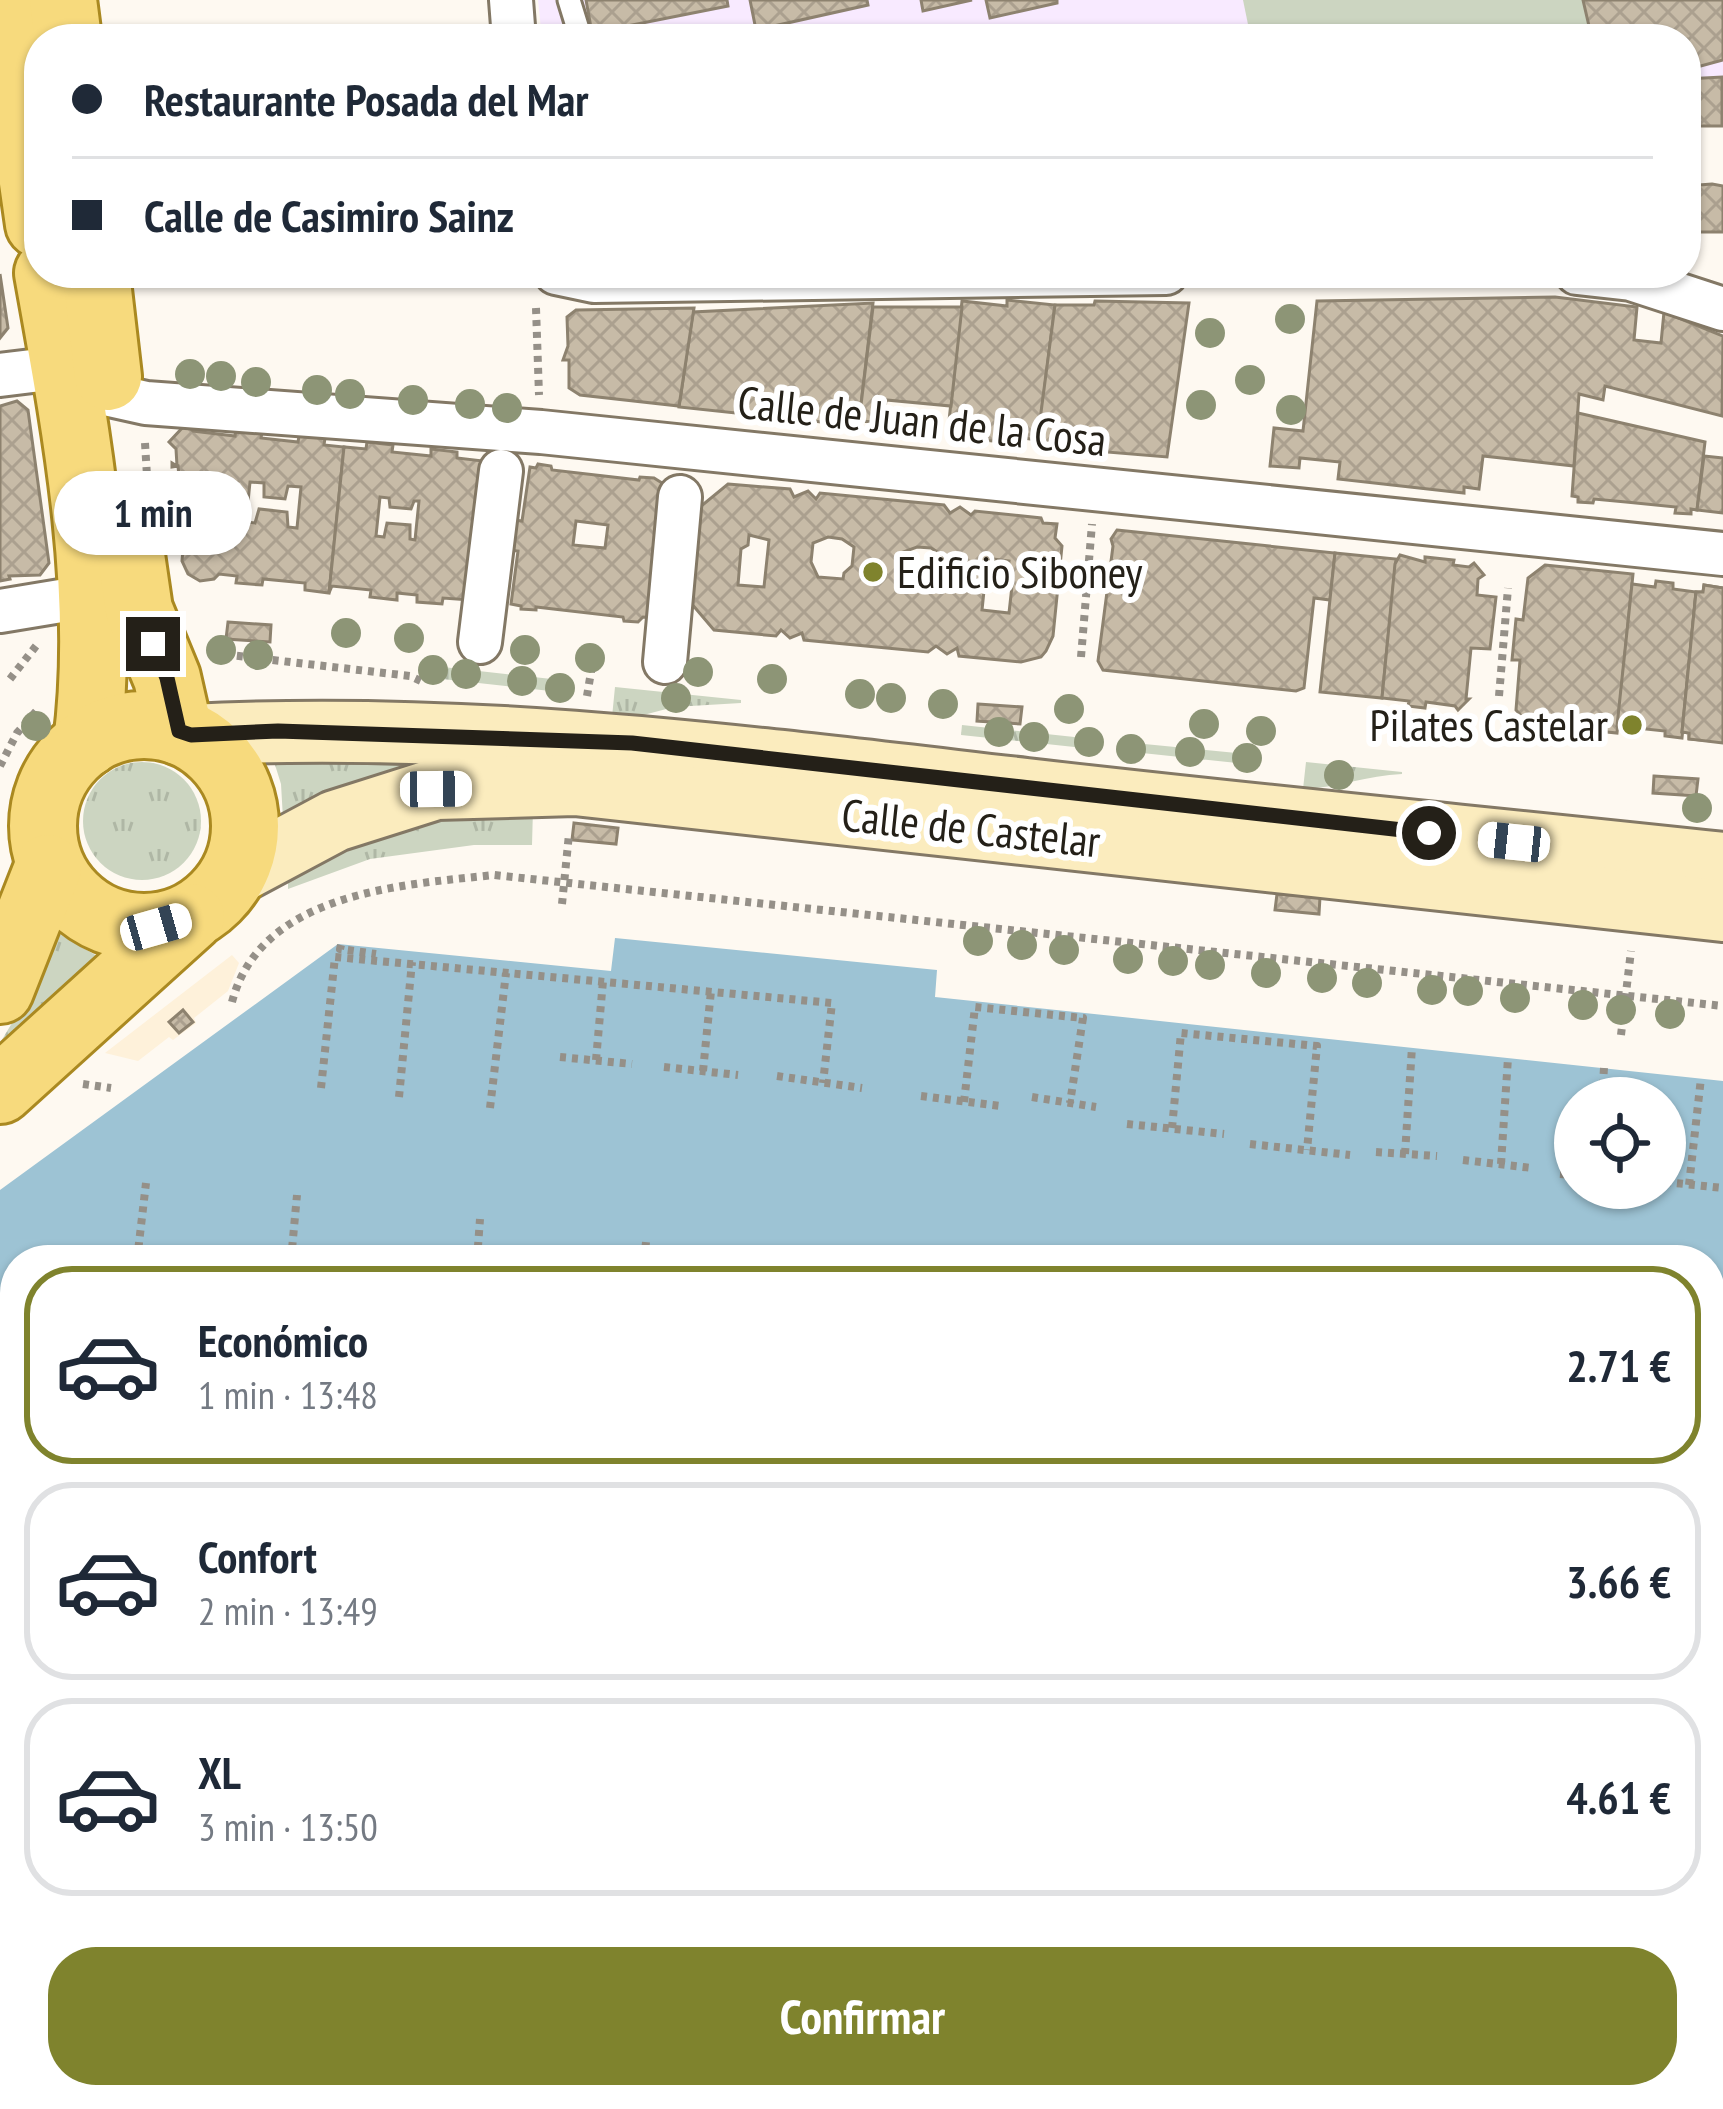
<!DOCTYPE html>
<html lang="es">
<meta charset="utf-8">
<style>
:root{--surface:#fff;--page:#f2f2f3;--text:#1f2937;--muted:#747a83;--line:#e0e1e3;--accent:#7f832d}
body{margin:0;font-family:"PT Sans Narrow",sans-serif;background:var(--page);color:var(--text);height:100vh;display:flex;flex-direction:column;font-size:45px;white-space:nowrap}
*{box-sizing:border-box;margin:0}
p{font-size:39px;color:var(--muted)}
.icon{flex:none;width:66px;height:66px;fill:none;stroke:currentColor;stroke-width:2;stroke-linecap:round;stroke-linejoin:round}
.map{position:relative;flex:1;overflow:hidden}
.details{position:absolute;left:0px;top:1245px;width:1725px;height:864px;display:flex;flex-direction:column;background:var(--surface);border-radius:48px 48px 0 0;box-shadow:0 3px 9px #0004}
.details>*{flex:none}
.hud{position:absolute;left:24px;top:24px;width:1677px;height:264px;border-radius:48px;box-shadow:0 3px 9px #0004;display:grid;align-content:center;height:264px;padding:0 48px;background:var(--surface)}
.buttons{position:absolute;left:1554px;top:1077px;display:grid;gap:24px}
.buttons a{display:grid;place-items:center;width:132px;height:132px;border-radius:50%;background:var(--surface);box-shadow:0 3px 9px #0004;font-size:60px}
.end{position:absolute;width:54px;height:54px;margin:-27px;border:15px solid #242018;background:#fff;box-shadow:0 0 0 6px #fff}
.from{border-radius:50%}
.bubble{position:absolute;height:84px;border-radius:42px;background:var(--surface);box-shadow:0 3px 9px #0004;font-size:39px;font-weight:700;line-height:84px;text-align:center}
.car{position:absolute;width:36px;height:72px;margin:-36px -18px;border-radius:15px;box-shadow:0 0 9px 3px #0007;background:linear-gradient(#fff 24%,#345 0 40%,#fff 0 76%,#345 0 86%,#fff 0)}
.hud b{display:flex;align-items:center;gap:42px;height:114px;font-size:45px}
.hud b+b{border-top:3px solid var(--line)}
.hud i{width:30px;height:30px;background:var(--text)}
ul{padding:21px 0 0;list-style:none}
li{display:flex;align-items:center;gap:36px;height:198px;margin:0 24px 18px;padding:0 24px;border:6px solid var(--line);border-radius:48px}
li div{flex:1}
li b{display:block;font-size:45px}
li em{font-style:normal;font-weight:700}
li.selected{border-color:var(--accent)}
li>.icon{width:108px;height:108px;stroke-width:1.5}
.primary-button{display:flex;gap:24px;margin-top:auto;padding:24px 48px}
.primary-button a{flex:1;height:138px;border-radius:48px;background:var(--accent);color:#fff;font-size:48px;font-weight:700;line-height:138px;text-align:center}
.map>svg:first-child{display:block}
</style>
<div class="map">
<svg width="1723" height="2109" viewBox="0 0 1723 2109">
<defs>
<pattern id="grass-tufts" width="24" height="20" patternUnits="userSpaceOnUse" patternTransform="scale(3)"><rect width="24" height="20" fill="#ccd5c1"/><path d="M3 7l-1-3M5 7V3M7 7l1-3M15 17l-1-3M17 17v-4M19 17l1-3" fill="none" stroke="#afb7a5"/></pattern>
<pattern id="building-cross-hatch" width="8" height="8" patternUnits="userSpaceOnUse" patternTransform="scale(3)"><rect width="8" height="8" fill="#c7bba7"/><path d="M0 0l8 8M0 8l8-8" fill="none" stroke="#aba08f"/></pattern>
</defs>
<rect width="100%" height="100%" fill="#fef9f1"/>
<path fill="#fef1da" d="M 232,955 L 239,963 L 228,991 L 194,1018 L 196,1023 L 173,1040 L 169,1037 L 138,1061 L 105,1053 Z"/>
<path fill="#f8eaff" d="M 538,0 L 1723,0 L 1723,78 L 1686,79 L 1686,39 L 542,39 Z"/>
<g fill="url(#grass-tufts)">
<path d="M 425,665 L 561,680 L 559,692 L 424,677 Z"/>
<path d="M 615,687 L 741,700 L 741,703 L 674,707 L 632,718 L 612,717 Z"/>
<path d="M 962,725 L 1093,739 L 1093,749 L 961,735 Z"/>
<path d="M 1124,742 L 1257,755 L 1256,765 L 1123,751 Z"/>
<path d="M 271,752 L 468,759 L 283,819 L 281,784 Z"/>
<circle cx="142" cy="821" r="59"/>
<path d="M 1306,762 L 1402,772 L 1402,774 C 1368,775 1337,788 1303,789 Z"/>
<path d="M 533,809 L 532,845 L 474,845 L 370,859 L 288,889 L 288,880 L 341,851 L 427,819 Z"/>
<path d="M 56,932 L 97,956 L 0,1043 L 36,983 Z"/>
</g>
<path fill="#ccd5c1" d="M 1243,0 L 1583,0 L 1592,37 L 1251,39 Z"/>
<g fill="#9dc3d4" fill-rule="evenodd">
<path d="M 615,938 L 937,970 L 935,997 L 1723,1081 L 1723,1673 L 1710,1672 L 1710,1260 L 15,1260 L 15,1475 L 0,1473 L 0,1190 L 338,944 L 611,971 ZM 1575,1098 L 1665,1098 L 1665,1188 L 1575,1188 Z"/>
<path d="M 0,1575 L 15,1577 L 15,1672 L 0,1671 Z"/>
<path d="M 0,1767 L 15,1769 L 15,2094 L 1710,2094 L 1710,1771 L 1723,1772 L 1723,2109 L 0,2109 Z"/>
</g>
<g fill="url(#building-cross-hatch)" stroke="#8d826f" stroke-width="3" fill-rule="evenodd">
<path d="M 586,0 L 727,0 L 728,6 L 592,33 Z"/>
<path d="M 750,0 L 867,0 L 868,5 L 756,30 Z"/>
<path d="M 921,0 L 972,0 L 923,11 Z"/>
<path d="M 986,0 L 1057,0 L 1057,3 L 990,18 Z"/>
<path d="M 1583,0 L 1723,0 L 1723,60 L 1686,70 L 1686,39 L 1592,39 Z"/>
<path d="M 1249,29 L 1251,39 L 1200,39 Z"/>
<path d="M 1722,77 L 1722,126 L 1696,126 L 1695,96 L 1686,96 L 1686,79 Z"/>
<path d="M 1712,184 L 1723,186 L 1723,232 L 1686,232 L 1686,186 Z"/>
<path d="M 0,274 L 8,328 L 0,338 Z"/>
<path d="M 1555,297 L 1637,307 L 1634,340 L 1661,343 L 1664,312 L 1723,336 L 1722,416 L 1605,386 L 1603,400 L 1579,394 L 1574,466 L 1483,456 L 1479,489 L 1464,487 L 1464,493 L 1338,479 L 1340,462 L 1300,458 L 1299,468 L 1270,466 L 1274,428 L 1303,431 L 1317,301 Z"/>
<path d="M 1007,300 L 1055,305 L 1038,440 L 1023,438 L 1022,444 L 962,438 L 963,432 L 948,430 L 962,301 L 1007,306 Z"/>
<path d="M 1095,301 L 1189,303 L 1167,457 L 1058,448 L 1059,445 L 1037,443 L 1055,305 L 1094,305 Z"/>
<path d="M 873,303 L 859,421 L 850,425 L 679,407 L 693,312 Z"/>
<path d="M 873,307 L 962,307 L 951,406 L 886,400 L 883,424 L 934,429 L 933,435 L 873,428 L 874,422 L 859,421 Z"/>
<path d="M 694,308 L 679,406 L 580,395 L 569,388 L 569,360 L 563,360 L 568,346 L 567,317 L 576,310 Z"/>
<path d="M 17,401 L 28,410 L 49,563 L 40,575 L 9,576 L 10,579 L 0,581 L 0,406 Z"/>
<path d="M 1578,413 L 1705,442 L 1697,510 L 1691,509 L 1691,514 L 1675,513 L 1676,507 L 1626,502 L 1594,499 L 1593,503 L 1578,502 L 1578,497 L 1572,496 Z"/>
<path d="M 186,424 L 193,431 L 235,436 L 236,429 L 262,432 L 261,438 L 298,442 L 299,436 L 325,438 L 324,445 L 344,447 L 329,593 L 305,590 L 305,583 L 263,579 L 262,585 L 236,583 L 237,576 L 219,574 L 214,579 L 200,581 L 188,574 L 182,561 L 183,549 L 189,543 L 184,513 L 177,513 L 174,487 L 180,486 L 178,466 L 172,467 L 172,463 L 177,466 L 176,449 L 169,442 ZM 250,482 L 264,483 L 264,497 L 285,499 L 288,486 L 301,487 L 297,528 L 288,527 L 287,512 L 259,509 L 255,523 L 246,522 Z"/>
<path d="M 367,442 L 393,445 L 392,452 L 431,456 L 431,449 L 457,452 L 457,458 L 483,461 L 469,600 L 443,598 L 442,604 L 417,602 L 417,595 L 397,593 L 397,600 L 370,597 L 371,590 L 332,586 L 329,593 L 344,447 L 366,449 ZM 380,497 L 389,498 L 390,507 L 411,509 L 414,501 L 419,501 L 415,540 L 410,539 L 410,525 L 387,523 L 384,537 L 376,536 Z"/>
<path d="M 1704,456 L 1723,458 L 1723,513 L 1697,510 Z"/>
<path d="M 538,464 L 551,466 L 552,470 L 639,480 L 640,477 L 654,478 L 662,483 L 655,532 L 669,534 L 657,618 L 643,617 L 638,622 L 624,621 L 623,617 L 536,607 L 536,610 L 521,609 L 521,606 L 511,604 L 518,551 L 500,549 L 505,519 L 522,521 L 530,467 L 536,468 ZM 576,521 L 608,525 L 605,548 L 573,545 Z"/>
<path d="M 728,484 L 790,489 L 794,497 L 808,491 L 816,499 L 820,493 L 944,505 L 950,513 L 960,507 L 971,515 L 975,511 L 1041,518 L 1043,523 L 1057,524 L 1055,538 L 1062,546 L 1053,636 L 1046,651 L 1041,657 L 1021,662 L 959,656 L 957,648 L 947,654 L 936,646 L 928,652 L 804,640 L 802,633 L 790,638 L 781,630 L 776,636 L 714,630 L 691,603 L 700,507 ZM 749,535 L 769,540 L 764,587 L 738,585 L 741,549 L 748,545 ZM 828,537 L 842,539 L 854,547 L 852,566 L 844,573 L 843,579 L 818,577 L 811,562 L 813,543 ZM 917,547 L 931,548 L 944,556 L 942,575 L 933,583 L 933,589 L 907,586 L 901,571 L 903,552 ZM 993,559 L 1009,561 L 1008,571 L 1013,577 L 1009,613 L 982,610 L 987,562 Z"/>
<path d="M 1117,530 L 1335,553 L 1330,600 L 1314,598 L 1304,688 L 1296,691 L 1103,670 L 1098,661 L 1113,546 L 1111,539 Z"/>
<path d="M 1335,553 L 1396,559 L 1382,698 L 1320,692 Z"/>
<path d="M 1400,555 L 1425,562 L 1425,557 L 1454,560 L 1453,565 L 1469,567 L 1474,563 L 1484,575 L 1478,579 L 1477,595 L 1496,597 L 1490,649 L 1471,648 L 1466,699 L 1469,699 L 1458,710 L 1455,706 L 1426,702 L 1425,708 L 1408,706 L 1409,701 L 1382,698 L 1395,564 Z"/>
<path d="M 1545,565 L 1633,574 L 1617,733 L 1529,724 L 1516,710 L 1520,660 L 1512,660 L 1516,619 L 1523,620 L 1528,578 Z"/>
<path d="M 1656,581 L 1673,583 L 1673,589 L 1696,592 L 1682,738 L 1665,736 L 1665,731 L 1617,726 L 1632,584 L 1655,587 Z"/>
<path d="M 1704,585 L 1723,588 L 1723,742 L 1689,739 L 1689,733 L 1682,732 L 1696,592 L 1703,592 Z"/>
<path d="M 1704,585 L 1723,588 L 1723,743 L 1689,739 L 1689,733 L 1682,732 L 1696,592 L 1703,592 Z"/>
<path d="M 228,622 L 271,625 L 270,642 L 226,639 Z"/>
<path d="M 978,704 L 1022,707 L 1020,724 L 977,721 Z"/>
<path d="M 1654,776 L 1698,779 L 1696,796 L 1653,793 Z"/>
<path d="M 574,823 L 618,828 L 616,844 L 572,840 Z"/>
<path d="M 1277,894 L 1320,897 L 1319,914 L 1275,910 Z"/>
<path d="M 183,1010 L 193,1022 L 179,1033 L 169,1022 Z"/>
<path d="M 0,1671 L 15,1672 L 15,1745 L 0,1743 Z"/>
</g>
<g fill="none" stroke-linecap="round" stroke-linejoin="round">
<defs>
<g id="lane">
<path d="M 569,0 L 581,39"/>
<path d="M 0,1502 L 15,1504"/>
<path d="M 1710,1708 L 1723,1710"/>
</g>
<g id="street">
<path d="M 511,0 L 514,39"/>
<path d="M 556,273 L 594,281 L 1166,273"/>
<path d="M 1577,273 L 1631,279 L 1723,309"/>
<path d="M 0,375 L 65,367 L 110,395 L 146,403 L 541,432 L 1723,554"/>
<path d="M 0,611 L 91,596"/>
<path d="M 480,642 L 501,471"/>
<path d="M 665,662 L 680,497"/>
</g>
<g id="secondary">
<path d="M 191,735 C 471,720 749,757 1026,789 C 1258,816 1491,838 1723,863"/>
<path d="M 234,875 L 335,821 L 436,789 L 575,785 L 1723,911"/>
</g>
<g id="primary">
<path d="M 7,0 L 39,224"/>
<path d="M 63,0 L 68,39"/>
<path d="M 48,273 C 75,424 107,590 87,743"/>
<path d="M 96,273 L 108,377"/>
<path d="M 126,521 L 139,610 L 167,678 L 179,731"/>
<circle cx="144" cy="826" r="101"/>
<path d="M 0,990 L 48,868"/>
<path d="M 0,1090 L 191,917"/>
</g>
</defs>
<use href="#lane" stroke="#837865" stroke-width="27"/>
<use href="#street" stroke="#837865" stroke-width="48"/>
<use href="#secondary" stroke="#837865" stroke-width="66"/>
<use href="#primary" stroke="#aa8921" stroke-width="72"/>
<g stroke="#959088" stroke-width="8" stroke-dasharray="6 6" stroke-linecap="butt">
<path d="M 536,308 L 539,395"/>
<path d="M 145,443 L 147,476"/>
<path d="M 213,653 L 410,676 L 423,682"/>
<path d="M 1081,657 L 1092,524"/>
<path d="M 10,679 L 36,646"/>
<path d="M 587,696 L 594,654"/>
<path d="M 1499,696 L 1508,588"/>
<path d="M 0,766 L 17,733 L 38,709"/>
<path d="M 562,904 L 569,834"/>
<path d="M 341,945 L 340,949 L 376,954"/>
<path d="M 232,1002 C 261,892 401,885 494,875 L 1723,1006"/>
<path d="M 1621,1035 L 1631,951"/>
<path d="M 560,1057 L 632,1064"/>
<path d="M 596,1060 L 603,981"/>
<path d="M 664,1067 L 738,1075"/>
<path d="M 703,1071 L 711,991"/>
<path d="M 777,1076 L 862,1088"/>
<path d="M 83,1084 L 111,1088"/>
<path d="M 321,1088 L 335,957 L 832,1003 L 823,1083"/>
<path d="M 921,1096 L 1001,1106"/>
<path d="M 399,1097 L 412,962"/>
<path d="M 1032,1097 L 1096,1107"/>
<path d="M 1602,1098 L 1604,1068"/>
<path d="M 964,1102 L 975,1007 L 1083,1018 L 1070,1103"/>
<path d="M 490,1108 L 506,973"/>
<path d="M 1127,1124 L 1224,1134"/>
<path d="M 1172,1128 L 1181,1033 L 1317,1046 L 1307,1150"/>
<path d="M 1250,1144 L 1350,1155"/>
<path d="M 1376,1152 L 1437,1156"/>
<path d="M 1405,1154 L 1412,1047"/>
<path d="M 1463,1160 L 1532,1168"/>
<path d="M 1501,1164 L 1508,1058"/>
<path d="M 1560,1174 L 1575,1175"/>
<path d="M 1665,1182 L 1723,1188"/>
<path d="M 1689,1185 L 1701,1078"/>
<path d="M 137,1260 L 146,1183"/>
<path d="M 291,1260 L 297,1195"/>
<path d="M 477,1260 L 480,1219"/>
<path d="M 644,1260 L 646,1242"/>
<path d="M 796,1260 L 796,1259"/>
<path d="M 0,1464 L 15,1466"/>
<path d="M 1710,1657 L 1723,1659"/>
</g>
<use href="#lane" stroke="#fff" stroke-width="21"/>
<use href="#street" stroke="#fff" stroke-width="42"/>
<use href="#secondary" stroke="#fbecbe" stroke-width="60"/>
<use href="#primary" stroke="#f7da7d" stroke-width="66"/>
</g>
<g fill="#8d9576">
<circle cx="1290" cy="319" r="15"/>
<circle cx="1210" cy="333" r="15"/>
<circle cx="190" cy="374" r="15"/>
<circle cx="221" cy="376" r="15"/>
<circle cx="1250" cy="380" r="15"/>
<circle cx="256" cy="382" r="15"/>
<circle cx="317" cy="390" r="15"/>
<circle cx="350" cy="394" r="15"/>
<circle cx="413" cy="400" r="15"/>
<circle cx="470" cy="404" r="15"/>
<circle cx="1201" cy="405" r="15"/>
<circle cx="507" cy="408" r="15"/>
<circle cx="1291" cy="410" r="15"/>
<circle cx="346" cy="633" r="15"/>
<circle cx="409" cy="638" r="15"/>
<circle cx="221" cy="650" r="15"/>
<circle cx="525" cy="650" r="15"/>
<circle cx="258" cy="655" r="15"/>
<circle cx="590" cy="658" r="15"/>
<circle cx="433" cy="670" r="15"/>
<circle cx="698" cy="672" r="15"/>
<circle cx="466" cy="674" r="15"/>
<circle cx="772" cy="679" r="15"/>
<circle cx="522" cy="681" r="15"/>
<circle cx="560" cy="688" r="15"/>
<circle cx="860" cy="694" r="15"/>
<circle cx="676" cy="698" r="15"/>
<circle cx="891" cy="698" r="15"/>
<circle cx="943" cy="704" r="15"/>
<circle cx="1069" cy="709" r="15"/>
<circle cx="1204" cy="724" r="15"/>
<circle cx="36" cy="726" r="15"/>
<circle cx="1261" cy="731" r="15"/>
<circle cx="999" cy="732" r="15"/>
<circle cx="1034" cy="737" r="15"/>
<circle cx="1089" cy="742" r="15"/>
<circle cx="1131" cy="749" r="15"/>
<circle cx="1190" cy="752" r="15"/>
<circle cx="1247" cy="758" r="15"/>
<circle cx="1339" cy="775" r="15"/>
<circle cx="1697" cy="808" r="15"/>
<circle cx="978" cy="941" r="15"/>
<circle cx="1022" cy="945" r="15"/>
<circle cx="1064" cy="950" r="15"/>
<circle cx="1128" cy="959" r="15"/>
<circle cx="1173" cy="961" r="15"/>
<circle cx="1210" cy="965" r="15"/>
<circle cx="1266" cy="973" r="15"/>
<circle cx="1322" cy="978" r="15"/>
<circle cx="1367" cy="983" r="15"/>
<circle cx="1432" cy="990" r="15"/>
<circle cx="1468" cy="991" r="15"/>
<circle cx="1515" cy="998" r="15"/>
<circle cx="1583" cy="1005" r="15"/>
<circle cx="1621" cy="1010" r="15"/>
<circle cx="1670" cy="1014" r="15"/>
</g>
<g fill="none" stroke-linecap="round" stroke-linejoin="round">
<path stroke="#242018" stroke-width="15" d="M 153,644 L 167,678 L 179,731 L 191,735 L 278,731 L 632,743 L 1429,833"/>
</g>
<g fill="#7f832d" stroke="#fff" stroke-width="4.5">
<circle cx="873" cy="572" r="12"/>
<circle cx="1632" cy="725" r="12"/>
</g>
<g text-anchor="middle" stroke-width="12" stroke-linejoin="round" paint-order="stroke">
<g font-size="45" fill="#242018" stroke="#fff">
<text transform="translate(922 421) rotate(6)" y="16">Calle de Juan de la Cosa</text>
<text transform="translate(971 828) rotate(6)" y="16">Calle de Castelar</text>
</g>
<g font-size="45" fill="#242018" stroke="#fff" text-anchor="start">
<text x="897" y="588">Edificio Siboney</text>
<text x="1608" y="741" text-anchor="end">Pilates Castelar</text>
</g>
</g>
</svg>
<div class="buttons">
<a><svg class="icon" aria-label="locate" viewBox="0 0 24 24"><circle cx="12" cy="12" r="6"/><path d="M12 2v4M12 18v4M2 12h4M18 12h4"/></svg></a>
</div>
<i class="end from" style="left:1429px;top:833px"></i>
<i class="end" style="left:153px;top:644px"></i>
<div class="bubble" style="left:54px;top:471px;width:198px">1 min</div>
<i class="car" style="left:436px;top:789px;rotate:89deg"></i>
<i class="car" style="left:1514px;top:842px;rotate:276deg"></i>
<i class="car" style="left:156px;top:927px;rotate:74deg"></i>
<div class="hud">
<b><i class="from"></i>Restaurante Posada del Mar</b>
<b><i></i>Calle de Casimiro Sainz</b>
</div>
<section class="details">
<ul>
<li class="selected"><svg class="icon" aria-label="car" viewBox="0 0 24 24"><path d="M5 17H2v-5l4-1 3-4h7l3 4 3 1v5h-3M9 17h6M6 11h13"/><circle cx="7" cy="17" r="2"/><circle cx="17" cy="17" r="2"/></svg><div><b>Económico</b><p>1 min · 13:48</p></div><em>2.71 €</em></li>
<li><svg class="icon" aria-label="car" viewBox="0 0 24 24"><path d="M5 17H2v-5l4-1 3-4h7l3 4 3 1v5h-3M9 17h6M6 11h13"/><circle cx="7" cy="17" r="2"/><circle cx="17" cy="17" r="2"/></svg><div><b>Confort</b><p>2 min · 13:49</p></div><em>3.66 €</em></li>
<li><svg class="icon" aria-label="car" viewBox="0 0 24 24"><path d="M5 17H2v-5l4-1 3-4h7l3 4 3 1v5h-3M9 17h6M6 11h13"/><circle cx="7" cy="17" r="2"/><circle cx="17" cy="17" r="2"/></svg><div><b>XL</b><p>3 min · 13:50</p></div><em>4.61 €</em></li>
</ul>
<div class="primary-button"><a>Confirmar</a></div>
</section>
</div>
